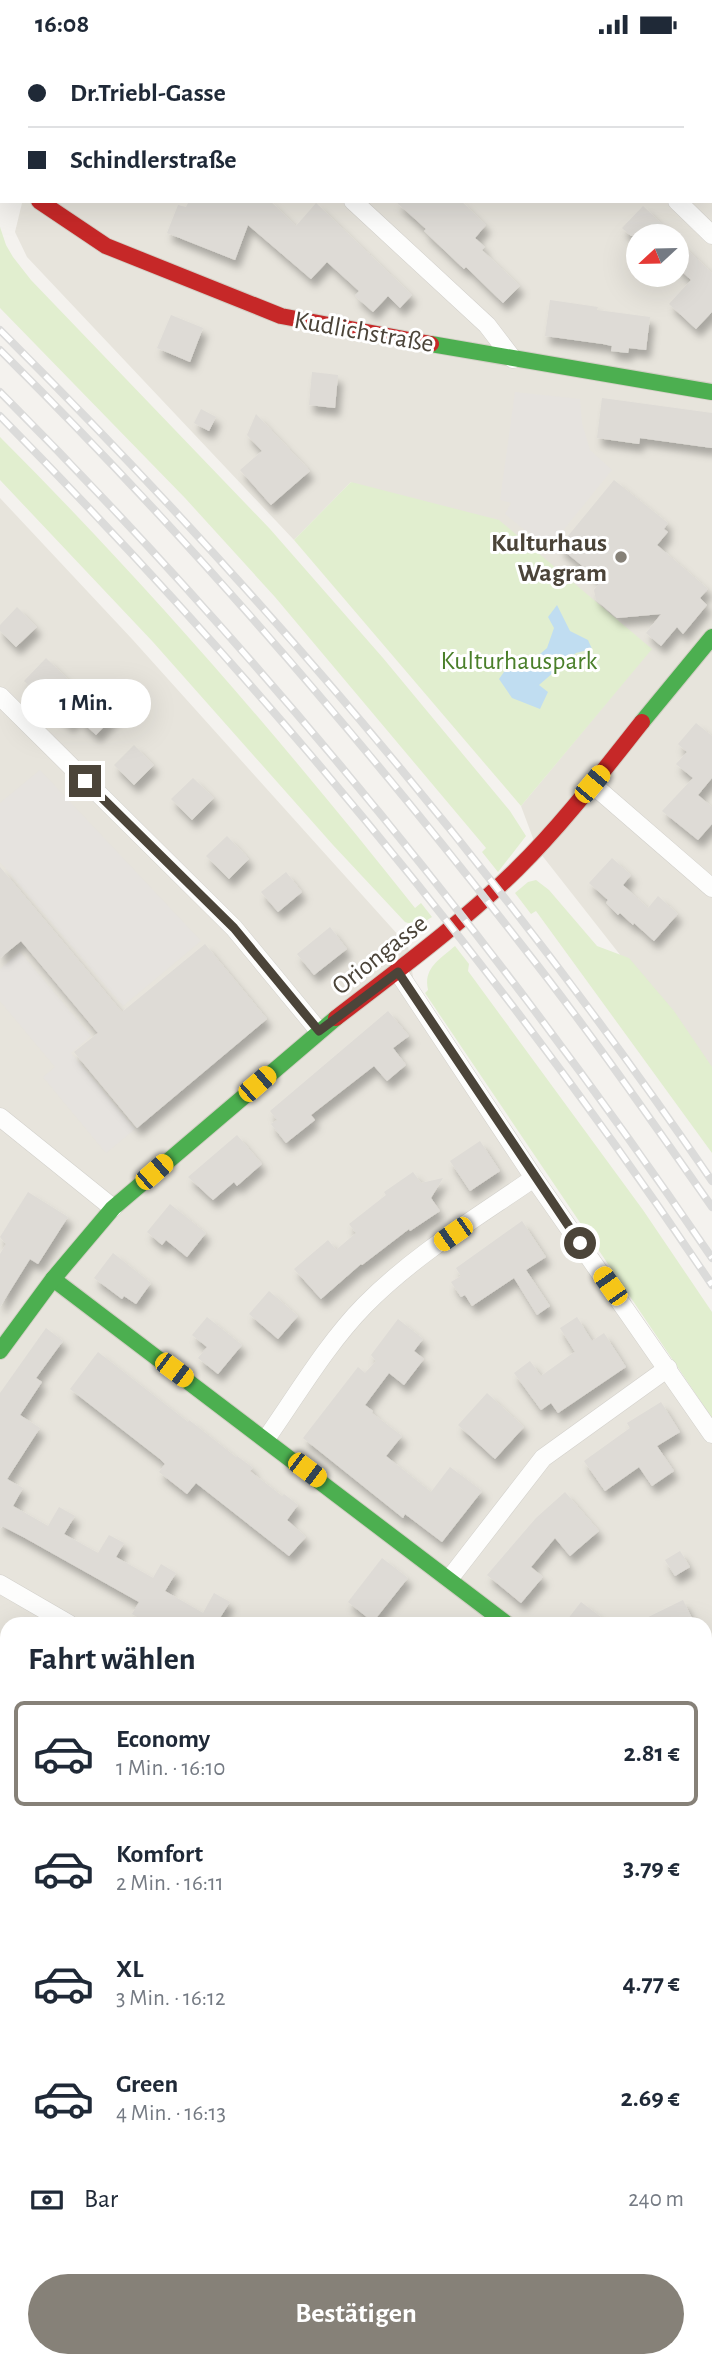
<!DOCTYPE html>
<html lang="de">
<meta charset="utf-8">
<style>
:root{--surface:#fff;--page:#f2f2f3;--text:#1f2937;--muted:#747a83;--line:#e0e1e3;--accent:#868178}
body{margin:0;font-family:"Alegreya Sans",sans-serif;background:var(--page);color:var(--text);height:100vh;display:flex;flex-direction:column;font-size:26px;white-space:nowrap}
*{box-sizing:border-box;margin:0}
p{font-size:23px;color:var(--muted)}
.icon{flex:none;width:38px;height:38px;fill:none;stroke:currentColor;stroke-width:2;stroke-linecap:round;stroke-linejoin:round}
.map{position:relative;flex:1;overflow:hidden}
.side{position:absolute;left:0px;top:1568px;width:712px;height:751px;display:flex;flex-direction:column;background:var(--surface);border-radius:21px 21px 0 0;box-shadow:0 7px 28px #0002}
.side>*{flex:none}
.guide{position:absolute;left:0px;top:0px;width:712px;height:154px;box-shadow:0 7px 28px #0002;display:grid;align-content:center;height:154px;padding:0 28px;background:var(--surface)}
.needle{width:46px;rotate:248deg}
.controls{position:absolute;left:626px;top:175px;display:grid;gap:14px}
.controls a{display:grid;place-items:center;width:63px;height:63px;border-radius:50%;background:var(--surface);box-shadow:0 7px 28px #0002;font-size:35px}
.end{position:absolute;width:32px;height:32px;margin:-16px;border:9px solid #4b4439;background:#fff;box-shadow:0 0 0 4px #fff}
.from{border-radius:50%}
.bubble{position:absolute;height:49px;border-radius:24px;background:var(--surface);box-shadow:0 7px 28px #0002;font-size:23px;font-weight:700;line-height:49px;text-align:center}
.car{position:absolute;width:21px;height:42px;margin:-21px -10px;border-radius:9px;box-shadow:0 0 5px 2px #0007;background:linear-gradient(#f5c518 24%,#345 0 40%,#f5c518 0 76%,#345 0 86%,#f5c518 0)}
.guide b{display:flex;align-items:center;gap:24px;height:66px;font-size:26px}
.guide b+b{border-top:2px solid var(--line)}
.guide i{width:18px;height:18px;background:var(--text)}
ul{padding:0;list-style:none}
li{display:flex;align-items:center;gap:21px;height:105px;margin:0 14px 10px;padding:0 14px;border:4px solid transparent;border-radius:10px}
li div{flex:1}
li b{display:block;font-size:26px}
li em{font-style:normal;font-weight:700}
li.current{border-color:var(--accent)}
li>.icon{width:63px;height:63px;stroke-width:1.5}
h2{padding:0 28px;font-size:32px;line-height:84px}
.pay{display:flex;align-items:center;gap:18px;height:77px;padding:0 28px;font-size:26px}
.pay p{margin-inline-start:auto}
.primary-button{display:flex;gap:14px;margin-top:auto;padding:14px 28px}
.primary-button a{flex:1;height:80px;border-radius:42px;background:var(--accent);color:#fff;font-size:28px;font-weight:700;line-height:80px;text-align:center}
.status{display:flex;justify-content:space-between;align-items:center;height:49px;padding:0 35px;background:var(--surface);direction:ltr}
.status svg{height:19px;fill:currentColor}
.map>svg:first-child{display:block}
</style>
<div class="status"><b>16:08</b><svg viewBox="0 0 49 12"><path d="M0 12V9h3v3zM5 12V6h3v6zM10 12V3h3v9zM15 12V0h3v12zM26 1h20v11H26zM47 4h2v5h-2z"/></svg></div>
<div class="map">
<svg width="712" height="2318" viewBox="0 0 712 2318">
<defs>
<filter id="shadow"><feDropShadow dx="4.5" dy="8" stdDeviation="3.5" flood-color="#0004"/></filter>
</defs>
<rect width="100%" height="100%" fill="#f4f2ee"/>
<g fill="#e7e4dc" fill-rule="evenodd">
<path d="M 0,0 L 712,0 L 712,1023 L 537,800 L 521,757 L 651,600 L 351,433 L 294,491 L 27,208 L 15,183 L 22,154 L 19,152 L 710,152 L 710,2 L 2,2 L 2,139 L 0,137 ZM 639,187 L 677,187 L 677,226 L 639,226 Z"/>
<path d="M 0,449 L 132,590 L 408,897 L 420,970 L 712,1387 L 712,1621 L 705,1625 L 705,1575 L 7,1575 L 7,2312 L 705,2312 L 705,2227 L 712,2223 L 712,2318 L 0,2318 Z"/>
</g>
<path fill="#f3ebdf" d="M 712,1621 L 712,2274 L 705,2270 L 705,1625 Z"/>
<g fill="#e1eecf">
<path d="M 0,178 L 6,196 L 13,208 L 31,231 L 270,480 L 383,609 L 510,762 L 526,787 L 498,823 L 482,803 L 486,799 L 275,548 L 185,449 L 0,259 Z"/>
<path d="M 0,388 C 148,536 285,695 415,859 L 421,854 L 432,868 C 422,875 417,877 405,873 L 333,796 L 153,593 L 0,431 Z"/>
<path d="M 351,433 L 499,471 L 652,600 L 521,757 L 294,491 Z"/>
<path d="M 536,831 L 549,841 L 597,897 L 629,909 L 674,962 L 712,1018 L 712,1104 L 536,862 L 531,865 L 515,844 L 528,833 Z"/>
<path d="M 455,897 L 469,915 L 468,922 L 643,1161 L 712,1263 L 712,1369 L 425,944 L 428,941 C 423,919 440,910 455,897 Z"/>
</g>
<g fill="#e6e3df">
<path d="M 515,343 L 580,350 L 582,374 L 590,401 L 612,421 L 548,500 L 505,465 L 511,454 L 500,451 Z"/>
<path d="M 40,721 L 201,892 L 123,957 L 0,813 L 0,754 Z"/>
<path d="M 20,903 L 91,987 L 71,1004 L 135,1080 L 106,1104 L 43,1028 L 55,1018 L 0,952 L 0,920 Z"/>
</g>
<path fill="#c0ddf1" d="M 557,556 L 570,582 L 588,591 L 592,600 L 576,604 L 539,636 L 548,643 L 540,660 L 512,649 L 499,630 L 515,607 L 532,612 L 547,599 L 554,579 L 548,568 Z"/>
<g fill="#dedbd6" filter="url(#shadow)">
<path d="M 189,152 L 270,152 L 296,177 L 316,154 L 412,246 L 400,259 L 388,247 L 373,263 L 355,247 L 359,242 L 327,213 L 311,230 L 248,176 L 235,211 L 167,184 L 178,156 L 186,158 Z"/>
<path d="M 395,152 L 461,152 L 486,176 L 475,189 L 485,198 L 482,201 L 520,237 L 503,254 L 466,218 L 464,220 L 424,182 L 426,180 Z"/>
<path d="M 643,157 L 664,177 L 654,187 L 631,187 L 622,179 Z"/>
<path d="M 677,191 L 712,224 L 712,263 L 696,280 L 669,255 L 691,231 L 677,218 Z"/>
<path d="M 550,251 L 598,258 L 597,261 L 650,268 L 646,301 L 629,299 L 628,304 L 611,302 L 612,297 L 603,295 L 545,287 Z"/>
<path d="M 171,266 L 203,279 L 190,313 L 157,299 Z"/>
<path d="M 312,323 L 338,326 L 335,359 L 309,356 Z"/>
<path d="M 602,349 L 712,364 L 712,399 L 640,389 L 639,395 L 597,389 Z"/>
<path d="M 201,360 L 216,368 L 209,382 L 194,374 Z"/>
<path d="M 256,365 L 310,422 L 271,456 L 240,421 L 262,402 L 247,386 Z"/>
<path d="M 614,431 L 668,474 L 664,480 L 668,483 L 657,496 L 708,540 L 700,549 L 707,556 L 683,585 L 677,578 L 661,597 L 646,584 L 661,565 L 617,569 L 596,551 L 594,541 L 601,532 L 559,498 Z"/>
<path d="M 17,558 L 37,578 L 16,598 L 0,582 L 0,576 Z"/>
<path d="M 46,609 L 88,650 L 106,630 L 126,648 L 118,657 L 121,660 L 96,686 L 77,668 L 69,676 L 24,632 Z"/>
<path d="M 696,674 L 712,687 L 712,729 L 698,746 L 712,758 L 712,775 L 698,791 L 662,762 L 693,729 L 676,715 L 687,703 L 678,695 Z"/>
<path d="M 134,696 L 154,716 L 134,736 L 114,716 Z"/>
<path d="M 193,729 L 214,749 L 192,771 L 171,750 Z"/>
<path d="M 227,787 L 249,810 L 229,830 L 206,807 Z"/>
<path d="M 612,809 L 631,826 L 623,836 L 648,859 L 658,847 L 678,865 L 654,892 L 634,874 L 633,876 L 620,864 L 618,866 L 606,854 L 608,851 L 589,834 Z"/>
<path d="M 0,818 L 122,963 L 205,895 L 267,970 L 137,1079 L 74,1003 L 98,984 L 21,892 L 0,909 Z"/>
<path d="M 286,823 L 302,843 L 278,863 L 261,843 Z"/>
<path d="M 330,878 L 347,900 L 314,926 L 297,905 Z"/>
<path d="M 388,962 L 409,987 L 393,999 L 406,1016 L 387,1032 L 374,1017 L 311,1066 L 315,1071 L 286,1094 L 271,1075 L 277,1071 L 270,1062 Z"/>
<path d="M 237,1086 L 262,1115 L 237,1137 L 234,1133 L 213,1151 L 188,1128 Z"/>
<path d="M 480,1092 L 500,1122 L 470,1142 L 450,1112 Z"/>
<path d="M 413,1123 L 421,1134 L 443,1129 L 431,1149 L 440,1162 L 410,1182 L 409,1180 L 362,1216 L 361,1215 L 321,1250 L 294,1220 L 328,1191 L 336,1201 L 356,1184 L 349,1175 L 386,1146 L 384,1143 Z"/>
<path d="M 28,1143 L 68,1168 L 38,1215 L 30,1210 L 0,1258 L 0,1205 L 6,1195 L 0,1188 Z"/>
<path d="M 170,1155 L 206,1184 L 187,1208 L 166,1191 L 162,1196 L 147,1183 Z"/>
<path d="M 522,1172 L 546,1208 L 526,1221 L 550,1257 L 537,1266 L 514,1229 L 472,1257 L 465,1246 L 461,1248 L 451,1233 L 461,1227 L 456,1219 Z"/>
<path d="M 113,1204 L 151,1234 L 136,1255 L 124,1247 L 122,1250 L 94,1229 Z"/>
<path d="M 269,1242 L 298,1267 L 278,1290 L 249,1265 Z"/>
<path d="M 207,1268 L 242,1296 L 218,1325 L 198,1309 L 207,1298 L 192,1286 Z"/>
<path d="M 577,1268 L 592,1292 L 604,1284 L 626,1318 L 558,1364 L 551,1354 L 541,1361 L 514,1324 L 530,1312 L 541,1327 L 573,1304 L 575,1303 L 560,1279 Z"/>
<path d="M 398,1270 L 423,1290 L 414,1302 L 424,1310 L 404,1336 L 389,1324 L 365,1356 L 373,1362 L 372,1364 L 402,1387 L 386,1407 L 431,1443 L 450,1418 L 482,1442 L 442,1493 L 405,1465 L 403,1469 L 303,1389 L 358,1318 L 365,1324 L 376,1312 L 371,1306 Z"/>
<path d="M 46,1279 L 63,1292 L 36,1329 L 42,1333 L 20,1366 L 40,1379 L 7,1430 L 23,1439 L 13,1457 L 48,1477 L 59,1458 L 75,1467 L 64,1485 L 98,1504 L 109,1486 L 124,1494 L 116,1508 L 153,1529 L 161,1515 L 176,1524 L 165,1542 L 203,1564 L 214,1544 L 230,1553 L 218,1572 L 222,1575 L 150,1575 L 132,1565 L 139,1553 L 25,1489 L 2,1477 L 0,1480 L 0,1344 Z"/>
<path d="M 98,1303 L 188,1373 L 189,1371 L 236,1408 L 237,1407 L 253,1419 L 250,1422 L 282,1447 L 284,1445 L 298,1456 L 287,1471 L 306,1488 L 289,1507 L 196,1434 L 187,1445 L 159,1423 L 165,1415 L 160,1410 L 70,1340 Z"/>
<path d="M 487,1344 L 524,1378 L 495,1410 L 458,1376 Z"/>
<path d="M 661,1353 L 680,1383 L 657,1397 L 674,1422 L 652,1437 L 639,1418 L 605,1442 L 584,1412 L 630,1379 L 627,1374 Z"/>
<path d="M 565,1443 L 599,1482 L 570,1507 L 555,1489 L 531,1518 L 543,1528 L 521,1554 L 487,1526 L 536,1469 Z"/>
<path d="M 680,1502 L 690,1518 L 675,1527 L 665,1511 Z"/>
<path d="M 382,1509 L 408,1529 L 373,1573 L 348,1553 Z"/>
<path d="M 683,1551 L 695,1575 L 634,1575 Z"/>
<path d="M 581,1553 L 610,1575 L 564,1575 Z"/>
</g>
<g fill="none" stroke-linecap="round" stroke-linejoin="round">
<defs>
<g id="street">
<path d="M 189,0 L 191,2"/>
<path d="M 0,126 L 2,128"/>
<path d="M 353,152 L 487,276 L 513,310"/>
<path d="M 677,152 L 712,186"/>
<path d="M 0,647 L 234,879 L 319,982"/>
<path d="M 592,735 L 712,839"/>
<path d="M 398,923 L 534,1129 L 712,1385"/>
<path d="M 0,1068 L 113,1159"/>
<path d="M 266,1390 C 297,1346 326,1296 364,1257 C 414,1206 476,1169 534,1129"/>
<path d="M 450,1529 L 543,1409 L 668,1319"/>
<path d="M 0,1535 L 69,1575"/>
<path d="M 705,1614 L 712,1611"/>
<path d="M 0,1840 L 7,1843"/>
<path d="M 705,1977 L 712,1977"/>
<path d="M 652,2318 L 655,2312"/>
</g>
<g id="fast">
<path d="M 431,295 L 712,343"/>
<path d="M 642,673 L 712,588"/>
<path d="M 53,1230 L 507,1575"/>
<path d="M 0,1302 L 53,1230 L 113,1159 L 336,969"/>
<path d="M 0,2037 L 7,2039"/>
<path d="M 705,2305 L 712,2308"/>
</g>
<g id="jam">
<path d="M 39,152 L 106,197 L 281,267 L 431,295"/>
<path d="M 336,969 C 398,921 461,875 517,820 C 562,776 603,722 642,673"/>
</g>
</defs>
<use href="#street" stroke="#d2d0cb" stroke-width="19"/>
<use href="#fast" stroke="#d3cfc5" stroke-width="18"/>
<use href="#jam" stroke="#d3cfc5" stroke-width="18"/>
<use href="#street" stroke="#fdfdfc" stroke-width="18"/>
<use href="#fast" stroke="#4caf50" stroke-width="16"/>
<use href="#jam" stroke="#c62828" stroke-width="16"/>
<defs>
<g id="rail">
<path d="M 0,281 C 262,542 503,827 712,1132"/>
<path d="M 0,301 C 189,488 362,690 524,899 C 590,983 651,1071 712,1158"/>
<path d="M 0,343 C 264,608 501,900 712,1209"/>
<path d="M 0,367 C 263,634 503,924 712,1236"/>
</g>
</defs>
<use href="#rail" stroke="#dbdbda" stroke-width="8"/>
<use href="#rail" stroke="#fff" stroke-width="5" stroke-dasharray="16" stroke-linecap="butt"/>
</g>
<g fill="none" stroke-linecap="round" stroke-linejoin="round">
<path stroke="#4b4439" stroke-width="9" d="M 85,732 L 234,879 L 319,982 L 398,923 L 580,1194"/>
</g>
<circle fill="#868178" stroke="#fff" stroke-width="2.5" cx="621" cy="508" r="7"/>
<g text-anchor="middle" stroke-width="6" stroke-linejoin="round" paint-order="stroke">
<g font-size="26" fill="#4b4439" stroke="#fff">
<text transform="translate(364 282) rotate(10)" y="9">Kudlichstraße</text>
<text transform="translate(379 905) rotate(-38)" y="9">Oriongasse</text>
</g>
<g font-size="26" font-weight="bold" fill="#4b4439" stroke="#fff" text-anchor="end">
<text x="607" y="502">Kulturhaus<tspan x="607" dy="30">Wagram</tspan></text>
</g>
<g font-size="26" fill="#4a7f2a" stroke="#fff">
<text x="519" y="620">Kulturhauspark</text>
</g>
</g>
</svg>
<div class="controls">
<a><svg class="needle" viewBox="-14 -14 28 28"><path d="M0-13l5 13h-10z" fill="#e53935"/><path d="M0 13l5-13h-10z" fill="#747a83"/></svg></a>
</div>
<i class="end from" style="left:580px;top:1194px"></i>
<i class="end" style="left:85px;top:732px"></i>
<div class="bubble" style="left:21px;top:630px;width:130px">1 Min.</div>
<i class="car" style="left:592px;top:735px;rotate:40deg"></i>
<i class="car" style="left:257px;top:1035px;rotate:49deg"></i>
<i class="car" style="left:154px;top:1123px;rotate:49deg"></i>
<i class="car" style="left:453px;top:1185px;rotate:235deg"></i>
<i class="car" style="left:610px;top:1237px;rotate:325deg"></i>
<i class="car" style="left:174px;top:1321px;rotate:127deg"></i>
<i class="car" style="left:307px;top:1421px;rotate:127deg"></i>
<div class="guide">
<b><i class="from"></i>Dr.Triebl-Gasse</b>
<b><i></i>Schindlerstraße</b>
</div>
<section class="side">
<h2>Fahrt wählen</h2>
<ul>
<li class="current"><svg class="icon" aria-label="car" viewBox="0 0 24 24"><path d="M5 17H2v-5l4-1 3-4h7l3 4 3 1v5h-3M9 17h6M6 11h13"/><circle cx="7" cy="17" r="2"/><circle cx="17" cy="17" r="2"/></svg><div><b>Economy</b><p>1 Min. · 16:10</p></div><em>2.81 €</em></li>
<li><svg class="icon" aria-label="car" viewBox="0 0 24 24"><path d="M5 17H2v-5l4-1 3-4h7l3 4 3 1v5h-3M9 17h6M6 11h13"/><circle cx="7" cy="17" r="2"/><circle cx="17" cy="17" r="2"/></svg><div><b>Komfort</b><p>2 Min. · 16:11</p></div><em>3.79 €</em></li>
<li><svg class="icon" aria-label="car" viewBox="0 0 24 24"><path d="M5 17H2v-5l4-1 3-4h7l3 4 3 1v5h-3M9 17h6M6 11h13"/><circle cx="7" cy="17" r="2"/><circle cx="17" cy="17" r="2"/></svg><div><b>XL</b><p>3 Min. · 16:12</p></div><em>4.77 €</em></li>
<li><svg class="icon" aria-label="car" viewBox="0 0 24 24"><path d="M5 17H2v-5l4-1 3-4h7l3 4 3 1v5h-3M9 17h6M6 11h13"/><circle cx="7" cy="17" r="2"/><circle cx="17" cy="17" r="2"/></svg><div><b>Green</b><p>4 Min. · 16:13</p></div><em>2.69 €</em></li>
</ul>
<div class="pay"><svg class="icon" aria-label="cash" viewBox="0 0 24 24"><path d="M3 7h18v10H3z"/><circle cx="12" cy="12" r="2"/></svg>Bar<p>240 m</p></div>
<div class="primary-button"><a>Bestätigen</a></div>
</section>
</div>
